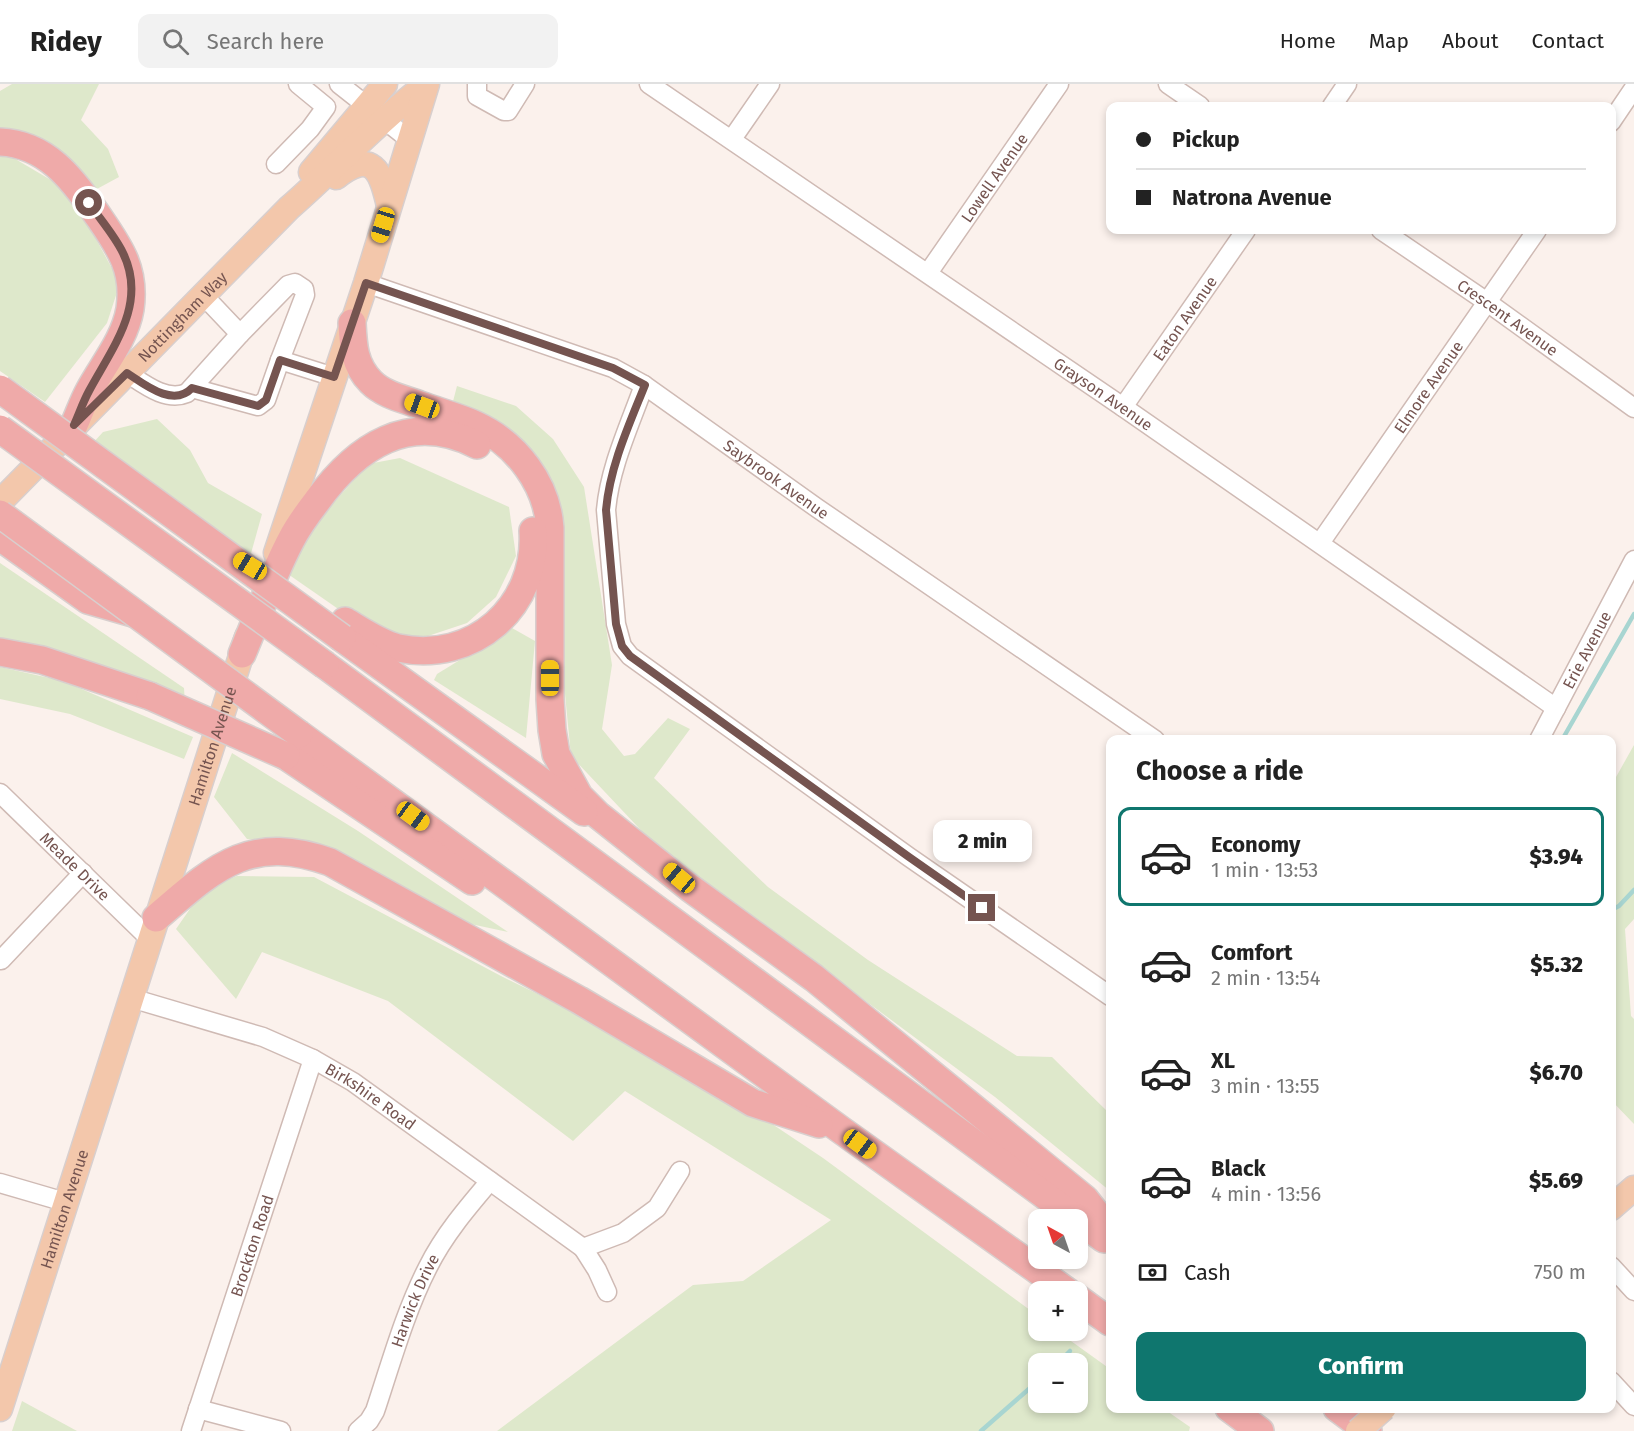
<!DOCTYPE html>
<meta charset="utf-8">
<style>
:root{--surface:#fff;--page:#f2f2f2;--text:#222;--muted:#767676;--line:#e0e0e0;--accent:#0f766e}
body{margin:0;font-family:"Fira Sans",sans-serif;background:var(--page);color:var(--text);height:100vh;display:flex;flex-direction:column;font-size:22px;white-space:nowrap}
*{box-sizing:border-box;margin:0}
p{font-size:20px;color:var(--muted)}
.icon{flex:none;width:33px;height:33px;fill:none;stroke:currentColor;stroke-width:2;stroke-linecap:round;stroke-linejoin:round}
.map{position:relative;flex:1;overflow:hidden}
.drawer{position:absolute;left:1106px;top:651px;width:510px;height:678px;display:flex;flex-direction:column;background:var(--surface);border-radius:12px;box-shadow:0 3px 9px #0003}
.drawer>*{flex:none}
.top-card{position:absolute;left:1106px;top:18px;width:510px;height:132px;border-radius:12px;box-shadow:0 3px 9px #0003;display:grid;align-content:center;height:132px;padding:0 30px;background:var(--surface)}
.needle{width:39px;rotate:320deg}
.tools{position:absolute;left:1028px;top:1125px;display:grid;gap:12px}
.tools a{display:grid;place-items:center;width:60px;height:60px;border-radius:12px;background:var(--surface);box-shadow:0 3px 9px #0003;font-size:30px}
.end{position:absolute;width:27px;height:27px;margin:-14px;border:8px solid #755450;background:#fff;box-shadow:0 0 0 3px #fff}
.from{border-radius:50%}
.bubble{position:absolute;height:42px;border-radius:12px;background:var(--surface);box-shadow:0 3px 9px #0003;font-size:20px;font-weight:800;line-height:42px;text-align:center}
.car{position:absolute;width:18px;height:36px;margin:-18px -9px;border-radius:8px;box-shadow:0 0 4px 2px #0007;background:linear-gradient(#f5c518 24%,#345 0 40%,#f5c518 0 76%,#345 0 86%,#f5c518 0)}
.top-card b{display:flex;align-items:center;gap:21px;height:57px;font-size:22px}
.top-card b+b{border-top:2px solid var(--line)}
.top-card i{width:15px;height:15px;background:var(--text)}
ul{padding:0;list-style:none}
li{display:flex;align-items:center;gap:18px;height:99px;margin:0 12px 9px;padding:0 18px;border:3px solid transparent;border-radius:12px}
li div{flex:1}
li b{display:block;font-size:22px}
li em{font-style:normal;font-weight:800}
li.current{border-color:var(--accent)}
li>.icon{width:54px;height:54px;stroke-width:1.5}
h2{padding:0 30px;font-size:27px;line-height:72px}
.pay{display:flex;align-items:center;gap:15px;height:66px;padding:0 30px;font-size:22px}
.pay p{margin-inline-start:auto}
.primary-button{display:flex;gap:12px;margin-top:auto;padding:12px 30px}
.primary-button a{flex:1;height:69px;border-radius:12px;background:var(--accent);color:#fff;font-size:24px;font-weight:800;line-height:69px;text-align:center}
header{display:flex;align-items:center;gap:36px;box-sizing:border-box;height:84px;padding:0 30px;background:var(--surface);border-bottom:2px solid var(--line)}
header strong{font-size:28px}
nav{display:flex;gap:33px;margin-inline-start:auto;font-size:21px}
.search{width:420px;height:54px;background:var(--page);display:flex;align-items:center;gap:15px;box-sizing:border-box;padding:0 21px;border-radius:12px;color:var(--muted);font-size:22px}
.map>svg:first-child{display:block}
</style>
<header>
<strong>Ridey</strong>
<div class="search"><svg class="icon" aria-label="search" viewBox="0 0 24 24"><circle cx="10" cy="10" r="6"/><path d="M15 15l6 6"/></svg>Search here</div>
<nav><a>Home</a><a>Map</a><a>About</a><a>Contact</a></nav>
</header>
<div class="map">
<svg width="1634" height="1347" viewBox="0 0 1634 1347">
<rect width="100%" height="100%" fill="#fbf1ec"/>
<g fill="#dee8cb" fill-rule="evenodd">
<path d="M 12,0 L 99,0 L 81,36 L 108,65 L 119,93 L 95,106 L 67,73 L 31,51 L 0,48 L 0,7 Z"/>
<path d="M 0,66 L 56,99 L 91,146 L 120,199 L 107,239 L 45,318 L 0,287 Z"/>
<path d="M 457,302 L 516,322 L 553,355 L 584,403 L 612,581 L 602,645 L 624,672 L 635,670 L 668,634 L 690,645 L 654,694 L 768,803 L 868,876 L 1017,972 L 1052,973 L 1110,1030 L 1110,1107 L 995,1013 L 653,759 L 571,672 L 559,548 L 550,408 L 451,325 Z"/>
<path d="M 157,335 L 190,366 L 208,399 L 262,430 L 250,473 L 92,360 L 103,348 Z"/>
<path d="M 400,374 L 509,423 L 516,472 L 496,513 L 467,539 L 413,557 L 344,529 L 285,488 L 329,424 L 368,380 Z"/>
<path d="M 0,479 L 184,604 L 185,619 L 0,560 Z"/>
<path d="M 512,544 L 535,557 L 526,654 L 434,596 L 437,590 Z"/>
<path d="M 0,583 L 63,597 L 193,653 L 184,675 L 70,630 L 0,615 Z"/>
<path d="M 1634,661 L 1634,835 L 1625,845 L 1631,932 L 1634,935 L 1634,1040 L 1611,1016 L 1611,702 Z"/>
<path d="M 232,669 L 358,747 L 508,848 L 466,839 L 318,765 L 247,755 L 214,713 Z"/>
<path d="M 237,792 L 314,793 L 501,892 L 682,980 L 823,1074 L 1038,1232 L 1038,1246 L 1057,1247 L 1110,1285 L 1110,1324 L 1164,1325 L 1190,1343 L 1189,1347 L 497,1347 L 693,1201 L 743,1197 L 831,1136 L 625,1007 L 573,1057 L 388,917 L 262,868 L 236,915 L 176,845 L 203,806 ZM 1038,1280 L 1077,1280 L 1077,1318 L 1038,1318 Z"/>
<path d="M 22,1317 L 77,1347 L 12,1347 Z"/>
</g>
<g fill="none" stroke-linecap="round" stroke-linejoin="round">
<g stroke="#a8d5d1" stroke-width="4.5">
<path d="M 1562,656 L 1634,530"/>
<path d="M 1611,826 L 1619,822 L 1634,806"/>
<path d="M 1057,1280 L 1070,1267"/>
<path d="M 981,1347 L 1038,1297"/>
</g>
<defs>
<g id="minor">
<path d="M 339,0 L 410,56"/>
<path d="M 477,0 L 477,12 L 504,27 L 508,27 L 525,0"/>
<path id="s1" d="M 649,0 L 1123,323 L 1556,624"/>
<path d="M 1168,0 L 1200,22"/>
<path d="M 1332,22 L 1347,0"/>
<path d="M 1611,38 L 1634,4"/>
<path d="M 732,55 L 770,0"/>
<path d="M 276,80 L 310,45 L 326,23 L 298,0"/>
<path id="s2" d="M 1381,146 L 1487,218 L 1634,324"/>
<path id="s3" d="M 928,189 L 1059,0"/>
<path id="s4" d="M 366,199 L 613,284 L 644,301 L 817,424 L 1155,656"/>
<path d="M 240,250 L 288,201 L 295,199 L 304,205 L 305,211 L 280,276 L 334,293"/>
<path d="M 127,289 C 144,300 166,318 187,309 L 240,250 L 203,211"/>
<path d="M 644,301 C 630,341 610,382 606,426 L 616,540 L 622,562 L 630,572 L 909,773 L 1110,912"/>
<path d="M 192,304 L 258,322 L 266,316 L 280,276"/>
<path id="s5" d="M 1123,323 L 1246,146"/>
<path id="s6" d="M 1320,459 L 1537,146"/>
<path id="s7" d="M 1539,656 L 1634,476"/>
<path id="s8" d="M 0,709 L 150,855"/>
<path d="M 1,876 L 83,789"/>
<path id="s9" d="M 131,914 L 263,953 L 313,975 L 353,998 L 583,1164 L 623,1149 L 657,1124 L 680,1087"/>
<path d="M 0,1099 L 65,1118"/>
<path d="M 583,1164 L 597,1186 L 607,1208"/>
<path d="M 1611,1182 L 1634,1207"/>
<path d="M 1611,1297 L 1634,1322"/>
<path d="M 198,1325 L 281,1347"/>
<path id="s10" d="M 191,1347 L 313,975"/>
<path id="s11" d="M 358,1347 L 369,1337 L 375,1327 C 391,1279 405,1228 428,1183 C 444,1151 467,1124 490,1097"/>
</g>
<g id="major">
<path d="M 311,88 L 385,0"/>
<path d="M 336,93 C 372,65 381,86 389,122"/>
<path id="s12" d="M 0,418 L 289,124 C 335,84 377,38 426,1"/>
<path d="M 276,469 L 366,199 L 427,0"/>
<path d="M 1611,1124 L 1634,1104"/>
<path id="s13" d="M 0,1325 L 247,553"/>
</g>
<g id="highway">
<path d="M 0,58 C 46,60 72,94 96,129 C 118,161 136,184 130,225 C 125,255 103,281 89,307 C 83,318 79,330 74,341"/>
<path d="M 352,239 C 353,261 354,281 371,298 C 384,311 404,315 420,321 C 439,328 459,333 476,341 C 517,360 547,400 550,444 L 550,615 L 552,646 L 556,670 L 579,712 L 598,731 L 690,804 L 814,894 L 1085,1115 L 1110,1147"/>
<path d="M 0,453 L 88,516 L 133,529"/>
<path d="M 345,537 C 362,547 379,559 398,564 C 473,580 538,523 533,447"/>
<path d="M 342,554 L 584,728"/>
<path d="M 0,568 L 42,576 L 150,612"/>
<path d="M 242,570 C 258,532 272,492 291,456 C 298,442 307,430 317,417 C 356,363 409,326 477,361"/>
<path d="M 325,581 L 1104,1155"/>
<path d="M 299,650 L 841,1046 L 1068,1208"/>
<path d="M 286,672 L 472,797"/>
<path d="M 156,834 C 214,784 249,749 330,778 L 579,916 L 753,1019 L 819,1040"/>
<path d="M 1077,1214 L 1110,1238"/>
<path d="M 1229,1324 L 1260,1347"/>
<path d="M 1337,1324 L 1368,1347"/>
</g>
</defs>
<use href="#minor" stroke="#cfbab4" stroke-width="21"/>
<use href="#major" stroke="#d8cfce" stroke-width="27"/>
<use href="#highway" stroke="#d8cfce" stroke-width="30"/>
<use href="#minor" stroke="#fff" stroke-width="18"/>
<use href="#major" stroke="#f3c7ab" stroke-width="24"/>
<use href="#highway" stroke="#efaaa9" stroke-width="27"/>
<defs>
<path id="major-bridge" d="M 1358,1347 L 1384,1324"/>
<g id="highway-bridge">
<path d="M 0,305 L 342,554"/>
<path d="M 0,345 L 325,581"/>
<path d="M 0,430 L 299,650"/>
<path d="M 150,612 L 286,672"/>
</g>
</defs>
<use href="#major-bridge" stroke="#d8cfce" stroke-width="27" stroke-linecap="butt"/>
<use href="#highway-bridge" stroke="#d8cfce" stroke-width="30" stroke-linecap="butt"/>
<use href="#major-bridge" stroke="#f3c7ab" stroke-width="24"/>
<use href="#highway-bridge" stroke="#efaaa9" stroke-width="27"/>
</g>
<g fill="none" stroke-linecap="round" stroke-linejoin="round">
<path stroke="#755450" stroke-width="8" d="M 89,119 C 100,135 115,152 123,169 C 148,220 112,264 89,307 C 83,318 79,330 74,341 L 127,289 C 144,300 173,324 192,304 L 258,322 L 266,316 L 280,276 L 334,293 L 366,199 L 613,284 L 645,301 C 629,341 610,382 606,426 L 616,540 L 622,562 L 630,572 L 909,773 L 982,824"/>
</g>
<g text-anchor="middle" stroke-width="4.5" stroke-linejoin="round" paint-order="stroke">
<g font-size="16" fill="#755450" stroke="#fef6f2">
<text dy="6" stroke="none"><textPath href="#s3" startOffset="116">Lowell Avenue</textPath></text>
<text dy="6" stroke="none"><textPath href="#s12" startOffset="260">Nottingham Way</textPath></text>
<text dy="6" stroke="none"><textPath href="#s5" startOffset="108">Eaton Avenue</textPath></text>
<text dy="6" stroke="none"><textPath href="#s2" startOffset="154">Crescent Avenue</textPath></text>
<text dy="6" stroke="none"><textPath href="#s6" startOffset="190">Elmore Avenue</textPath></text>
<text dy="6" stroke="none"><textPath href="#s1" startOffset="550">Grayson Avenue</textPath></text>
<text dy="6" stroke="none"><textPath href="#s4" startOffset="459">Saybrook Avenue</textPath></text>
<text dy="6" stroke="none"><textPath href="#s7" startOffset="102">Erie Avenue</textPath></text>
<text dy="6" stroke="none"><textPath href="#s13" startOffset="696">Hamilton Avenue</textPath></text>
<text dy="6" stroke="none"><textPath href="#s8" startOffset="105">Meade Drive</textPath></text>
<text dy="6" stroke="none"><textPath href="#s9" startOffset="261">Birkshire Road</textPath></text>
<text dy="6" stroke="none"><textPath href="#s13" startOffset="210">Hamilton Avenue</textPath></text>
<text dy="6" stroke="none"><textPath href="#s10" startOffset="195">Brockton Road</textPath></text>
<text dy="6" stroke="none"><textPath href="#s11" startOffset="144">Harwick Drive</textPath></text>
</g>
</g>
</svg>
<div class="tools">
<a><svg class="needle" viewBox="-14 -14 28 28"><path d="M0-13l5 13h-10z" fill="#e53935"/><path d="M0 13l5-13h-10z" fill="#767676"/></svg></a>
<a>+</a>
<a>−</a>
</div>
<i class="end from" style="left:89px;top:119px"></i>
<i class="end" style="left:982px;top:824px"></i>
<div class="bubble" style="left:933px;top:736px;width:99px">2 min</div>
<i class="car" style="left:383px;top:141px;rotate:197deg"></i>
<i class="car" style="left:422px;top:322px;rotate:290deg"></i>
<i class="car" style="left:250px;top:482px;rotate:301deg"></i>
<i class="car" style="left:550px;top:594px;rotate:0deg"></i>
<i class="car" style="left:413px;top:732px;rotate:126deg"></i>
<i class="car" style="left:679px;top:794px;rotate:310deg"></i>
<i class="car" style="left:860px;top:1060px;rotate:126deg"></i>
<div class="top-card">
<b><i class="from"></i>Pickup</b>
<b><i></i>Natrona Avenue</b>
</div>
<section class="drawer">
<h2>Choose a ride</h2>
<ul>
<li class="current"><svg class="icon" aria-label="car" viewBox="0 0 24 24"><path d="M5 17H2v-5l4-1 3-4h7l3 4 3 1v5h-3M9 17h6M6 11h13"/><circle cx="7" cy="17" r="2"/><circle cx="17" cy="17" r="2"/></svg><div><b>Economy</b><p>1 min · 13:53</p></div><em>$3.94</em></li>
<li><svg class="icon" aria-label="car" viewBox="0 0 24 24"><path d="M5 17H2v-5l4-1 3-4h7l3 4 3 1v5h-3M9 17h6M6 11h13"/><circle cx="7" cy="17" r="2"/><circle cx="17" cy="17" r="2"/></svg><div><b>Comfort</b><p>2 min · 13:54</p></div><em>$5.32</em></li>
<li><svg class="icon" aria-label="car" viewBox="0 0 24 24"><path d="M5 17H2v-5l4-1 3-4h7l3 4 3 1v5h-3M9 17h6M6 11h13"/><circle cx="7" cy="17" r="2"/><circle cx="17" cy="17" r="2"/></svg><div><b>XL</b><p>3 min · 13:55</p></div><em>$6.70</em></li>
<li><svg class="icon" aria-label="car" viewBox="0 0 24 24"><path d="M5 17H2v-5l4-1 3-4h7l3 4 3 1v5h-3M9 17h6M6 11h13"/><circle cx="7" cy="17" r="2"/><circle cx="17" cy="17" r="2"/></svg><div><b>Black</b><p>4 min · 13:56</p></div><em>$5.69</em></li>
</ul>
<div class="pay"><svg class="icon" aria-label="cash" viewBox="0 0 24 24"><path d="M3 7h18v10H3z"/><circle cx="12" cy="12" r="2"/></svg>Cash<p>750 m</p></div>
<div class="primary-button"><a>Confirm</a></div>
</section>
</div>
